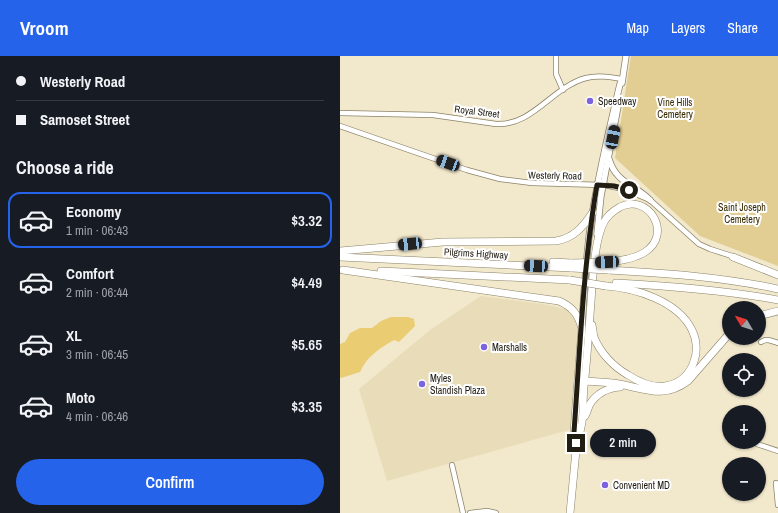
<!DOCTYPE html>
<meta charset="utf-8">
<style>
:root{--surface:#171b24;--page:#20242c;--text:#f1f3f6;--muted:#9ea1a6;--line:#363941;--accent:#2563eb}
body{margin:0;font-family:"Archivo Narrow",sans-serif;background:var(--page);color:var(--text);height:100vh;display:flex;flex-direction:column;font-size:15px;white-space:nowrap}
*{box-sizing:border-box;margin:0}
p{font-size:13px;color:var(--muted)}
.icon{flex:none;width:22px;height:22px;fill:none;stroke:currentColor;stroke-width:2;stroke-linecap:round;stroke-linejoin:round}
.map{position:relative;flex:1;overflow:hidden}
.details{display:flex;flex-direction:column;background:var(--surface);width:340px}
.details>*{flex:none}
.hud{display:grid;align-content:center;height:88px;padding:0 16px;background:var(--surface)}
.needle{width:26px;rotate:309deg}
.fabs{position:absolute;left:382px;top:245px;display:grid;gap:8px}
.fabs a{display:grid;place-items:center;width:44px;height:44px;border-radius:50%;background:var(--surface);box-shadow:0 1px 3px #0004;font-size:20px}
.end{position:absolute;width:18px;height:18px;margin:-9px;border:5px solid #211d13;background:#fff;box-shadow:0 0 0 2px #fff}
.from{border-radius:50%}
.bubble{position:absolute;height:28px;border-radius:14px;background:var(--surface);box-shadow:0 1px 3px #0004;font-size:13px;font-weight:600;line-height:28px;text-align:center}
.car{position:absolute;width:12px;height:24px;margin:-12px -6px;border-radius:5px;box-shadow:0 0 3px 1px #0007;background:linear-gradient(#222 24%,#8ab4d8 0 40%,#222 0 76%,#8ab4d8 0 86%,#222 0)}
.hud b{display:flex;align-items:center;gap:14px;height:38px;font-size:15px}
.hud b+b{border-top:1px solid var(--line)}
.hud i{width:10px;height:10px;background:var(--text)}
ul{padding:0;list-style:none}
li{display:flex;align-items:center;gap:12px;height:56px;margin:0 8px 6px;padding:0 8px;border:2px solid transparent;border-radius:12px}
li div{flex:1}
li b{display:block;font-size:15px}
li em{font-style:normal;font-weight:600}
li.on{border-color:var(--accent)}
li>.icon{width:36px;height:36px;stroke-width:1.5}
h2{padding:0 16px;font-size:18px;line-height:48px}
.action{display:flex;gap:8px;margin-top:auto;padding:8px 16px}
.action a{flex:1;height:46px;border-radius:24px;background:var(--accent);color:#fff;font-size:16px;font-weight:600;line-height:46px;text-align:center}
header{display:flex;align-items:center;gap:24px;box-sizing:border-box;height:56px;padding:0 20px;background:var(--accent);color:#fff}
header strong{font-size:19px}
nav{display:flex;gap:22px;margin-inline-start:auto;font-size:14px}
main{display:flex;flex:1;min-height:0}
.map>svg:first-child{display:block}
</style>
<header>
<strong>Vroom</strong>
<nav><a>Map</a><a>Layers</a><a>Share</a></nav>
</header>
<main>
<section class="details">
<div class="hud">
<b><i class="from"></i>Westerly Road</b>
<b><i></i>Samoset Street</b>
</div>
<h2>Choose a ride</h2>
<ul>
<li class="on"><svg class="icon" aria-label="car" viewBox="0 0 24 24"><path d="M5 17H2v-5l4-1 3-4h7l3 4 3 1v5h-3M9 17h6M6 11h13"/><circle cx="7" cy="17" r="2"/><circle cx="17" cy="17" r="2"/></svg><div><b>Economy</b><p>1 min · 06:43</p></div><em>$3.32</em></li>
<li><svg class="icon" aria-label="car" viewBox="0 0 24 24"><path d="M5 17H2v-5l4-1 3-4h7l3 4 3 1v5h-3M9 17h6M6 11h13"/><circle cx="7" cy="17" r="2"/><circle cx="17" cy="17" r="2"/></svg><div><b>Comfort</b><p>2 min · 06:44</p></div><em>$4.49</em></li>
<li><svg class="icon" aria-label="car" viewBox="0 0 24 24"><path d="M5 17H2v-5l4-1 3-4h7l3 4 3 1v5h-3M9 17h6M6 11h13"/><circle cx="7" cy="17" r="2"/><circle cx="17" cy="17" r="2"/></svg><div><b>XL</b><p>3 min · 06:45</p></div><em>$5.65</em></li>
<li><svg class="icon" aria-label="car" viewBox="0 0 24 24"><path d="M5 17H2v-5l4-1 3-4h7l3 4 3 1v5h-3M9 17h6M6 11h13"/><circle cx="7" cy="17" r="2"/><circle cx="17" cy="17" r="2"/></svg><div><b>Moto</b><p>4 min · 06:46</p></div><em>$3.35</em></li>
</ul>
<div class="action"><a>Confirm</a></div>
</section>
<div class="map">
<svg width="438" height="457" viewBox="0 0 438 457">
<rect width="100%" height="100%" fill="#f2e8cc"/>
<g fill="#e9ddb9">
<path d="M 141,240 L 202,248 L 231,254 L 236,261 L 238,271 L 232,373 L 47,425 L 19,333 L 90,274 Z"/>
<path d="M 283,375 L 300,378 L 299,395 L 280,399 Z"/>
</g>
<path fill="#e2ce93" d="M 291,0 L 438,0 L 438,210 L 360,180 L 275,102 Z"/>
<path fill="#eacc72" d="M 51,261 L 68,261 L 74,263 L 75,270 L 59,286 L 54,284 C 39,293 27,300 20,316 L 1,322 L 0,321 L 0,288 L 5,286 L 10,277 L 20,272 L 32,272 L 41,265 Z"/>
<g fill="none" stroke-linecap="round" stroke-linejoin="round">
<defs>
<g id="minor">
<path d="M 216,0 L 216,18 L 223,34"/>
<path d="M 0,57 L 93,59 L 156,68 C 193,70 212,31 246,22 C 258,19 270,21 282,23"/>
<path d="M 0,70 L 127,114 L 160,123 L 192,127 L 264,129 L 284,133 L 310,144 L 359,188 L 370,193 L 395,201"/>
<path d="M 421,286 C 427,282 431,285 438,287"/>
<path d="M 417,388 L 438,395"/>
<path d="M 112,409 L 123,457"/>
<path d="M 436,427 L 438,449"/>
<path d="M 130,457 L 147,455 L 156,457"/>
</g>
<g id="major">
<path d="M 282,27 L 286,0"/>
<path d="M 269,103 C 276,127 294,128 310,144"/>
<path d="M 257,178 L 261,140 L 279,45"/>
<path d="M 242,269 C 244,235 246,200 251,166 C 258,119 269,74 280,28 L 282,23"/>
</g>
<g id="highway">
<path d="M 0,195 L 103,186 L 216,185 C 234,182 243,171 253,156"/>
<path d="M 0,201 L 232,212"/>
<path d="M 393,201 L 438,219"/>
<path d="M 213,206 L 232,207"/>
<path d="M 3,214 L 219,245 C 233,251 238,259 242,272 L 234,376 L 237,384 L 230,457"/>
<path d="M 268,214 C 325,217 382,221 438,233"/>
<path d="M 41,215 L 230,224"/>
<path d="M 276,227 C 330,230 384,234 438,244"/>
<path d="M 419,260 L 438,255"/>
<path d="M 252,269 C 253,273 253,277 254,281 C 260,297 274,311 288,319 C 299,326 312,332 325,330 C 352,326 363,296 352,274 C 338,245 295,232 266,230"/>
<path d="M 241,323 L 245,325 C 256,326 268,326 279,328 C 306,333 324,343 348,325 L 389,278"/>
<path d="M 245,360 C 247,357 248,352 250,348 C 257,337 268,332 280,331"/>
<path d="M 237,384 C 245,367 242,350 244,331 C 248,294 250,256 253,219 C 255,202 256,184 263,168 C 266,161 273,155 280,151 C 309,137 333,178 305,196 C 294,203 280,205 267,206"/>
</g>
</defs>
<use href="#minor" stroke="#8a8268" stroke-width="6"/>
<use href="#major" stroke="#8a8268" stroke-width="7"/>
<use href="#highway" stroke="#8a8268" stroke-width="8"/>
<use href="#minor" stroke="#fff" stroke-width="4.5"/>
<use href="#major" stroke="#fff" stroke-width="5.5"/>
<use href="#highway" stroke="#fff" stroke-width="7"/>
<defs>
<g id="highway-bridge">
<path d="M 232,207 L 267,206"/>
<path d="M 232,212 L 268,214"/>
<path d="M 230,224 L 266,230"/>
</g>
</defs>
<use href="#highway-bridge" stroke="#8a8268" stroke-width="8" stroke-linecap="butt"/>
<use href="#highway-bridge" stroke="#fff" stroke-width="7"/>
</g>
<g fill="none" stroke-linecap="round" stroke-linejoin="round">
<path stroke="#211d13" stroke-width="5" d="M 236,387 L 234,376 C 240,293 243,210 257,129 L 274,130 L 289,134"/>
</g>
<g fill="#7c63de" stroke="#fff" stroke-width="1.5">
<circle cx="250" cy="45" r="4"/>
<circle cx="144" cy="291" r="4"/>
<circle cx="82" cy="328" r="4"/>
<circle cx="265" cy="429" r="4"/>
</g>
<g text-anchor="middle" stroke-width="4" stroke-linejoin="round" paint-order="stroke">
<g font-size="10" fill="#211d13" stroke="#fff" text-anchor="start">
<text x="258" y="49">Speedway</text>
<text x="152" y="295">Marshalls</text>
<text x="90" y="326">Myles<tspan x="90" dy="12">Standish Plaza</tspan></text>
<text x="273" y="433">Convenient MD</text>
</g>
<g font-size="10" fill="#362a01" stroke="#fff">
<text x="335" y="50">Vine Hills<tspan x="335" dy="12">Cemetery</tspan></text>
<text x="402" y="155">Saint Joseph<tspan x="402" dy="12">Cemetery</tspan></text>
</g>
<g font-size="10" fill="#211d13" stroke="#fff">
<text transform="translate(137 55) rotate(7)" y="4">Royal Street</text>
<text transform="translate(215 119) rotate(1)" y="4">Westerly Road</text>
<text transform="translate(136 197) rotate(3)" y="4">Pilgrims Highway</text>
</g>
</g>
</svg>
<div class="fabs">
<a><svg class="needle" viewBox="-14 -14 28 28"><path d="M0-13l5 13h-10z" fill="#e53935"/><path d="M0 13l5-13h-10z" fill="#9ea1a6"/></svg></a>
<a><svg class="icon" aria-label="locate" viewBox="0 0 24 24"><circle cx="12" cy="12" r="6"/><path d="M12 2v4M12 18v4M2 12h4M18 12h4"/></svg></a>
<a>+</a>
<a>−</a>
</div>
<i class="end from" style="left:289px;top:134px"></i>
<i class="end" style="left:236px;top:387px"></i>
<div class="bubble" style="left:250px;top:373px;width:66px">2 min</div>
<i class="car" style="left:273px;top:81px;rotate:11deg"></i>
<i class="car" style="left:108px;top:107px;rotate:290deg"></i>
<i class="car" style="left:70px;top:188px;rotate:264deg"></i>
<i class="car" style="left:267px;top:206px;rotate:268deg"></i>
<i class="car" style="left:196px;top:210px;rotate:273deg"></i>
</div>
</main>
